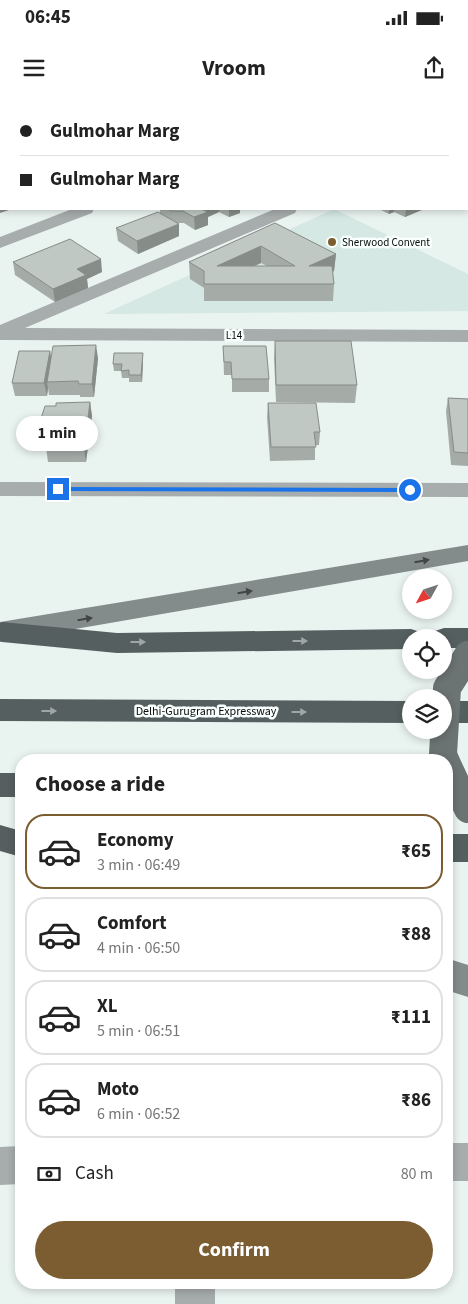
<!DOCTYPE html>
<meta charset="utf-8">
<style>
:root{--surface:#fff;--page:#f6f6f6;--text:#222;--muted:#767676;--line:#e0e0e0;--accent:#7c5d32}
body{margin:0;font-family:"Source Sans 3",sans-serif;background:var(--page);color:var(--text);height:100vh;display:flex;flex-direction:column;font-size:19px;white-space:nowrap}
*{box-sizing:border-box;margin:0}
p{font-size:16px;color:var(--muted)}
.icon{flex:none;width:28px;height:28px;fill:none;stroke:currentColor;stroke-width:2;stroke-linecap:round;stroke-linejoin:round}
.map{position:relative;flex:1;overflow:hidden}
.details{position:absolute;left:15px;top:654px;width:438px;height:535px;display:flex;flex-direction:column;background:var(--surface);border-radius:20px;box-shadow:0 2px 8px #0003}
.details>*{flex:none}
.hud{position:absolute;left:0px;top:0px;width:469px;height:110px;box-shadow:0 2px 8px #0003;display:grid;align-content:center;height:110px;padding:0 20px;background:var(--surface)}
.needle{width:32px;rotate:230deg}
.tools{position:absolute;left:402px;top:469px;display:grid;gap:10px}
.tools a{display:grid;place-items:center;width:50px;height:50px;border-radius:50%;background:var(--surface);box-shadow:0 2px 8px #0003;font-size:25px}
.end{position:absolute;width:22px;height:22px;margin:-11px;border:6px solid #1a73e8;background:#fff;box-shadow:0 0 0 2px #fff}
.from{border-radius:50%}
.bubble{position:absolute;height:35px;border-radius:18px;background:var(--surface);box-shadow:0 2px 8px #0003;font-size:16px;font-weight:700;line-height:35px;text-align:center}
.hud b{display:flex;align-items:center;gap:18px;height:48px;font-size:19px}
.hud b+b{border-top:1px solid var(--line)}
.hud i{width:12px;height:12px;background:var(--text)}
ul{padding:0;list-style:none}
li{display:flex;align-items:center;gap:15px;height:75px;margin:0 10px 8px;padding:0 10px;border:2px solid var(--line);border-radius:20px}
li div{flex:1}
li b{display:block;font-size:19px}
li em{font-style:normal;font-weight:700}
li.current{border-color:var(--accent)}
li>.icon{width:45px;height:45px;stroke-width:1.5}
h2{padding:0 20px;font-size:22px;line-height:60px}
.pay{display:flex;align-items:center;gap:12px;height:55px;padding:0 20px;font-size:19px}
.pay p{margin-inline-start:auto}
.button{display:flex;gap:10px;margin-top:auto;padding:10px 20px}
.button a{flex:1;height:58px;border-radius:30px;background:var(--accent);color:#fff;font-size:20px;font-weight:700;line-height:58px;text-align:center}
.status{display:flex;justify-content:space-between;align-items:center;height:35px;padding:0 25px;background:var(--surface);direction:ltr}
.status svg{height:14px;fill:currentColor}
header{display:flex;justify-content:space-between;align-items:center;height:65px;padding:0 20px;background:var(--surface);font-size:22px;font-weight:700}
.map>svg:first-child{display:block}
</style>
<div class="status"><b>06:45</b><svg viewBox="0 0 49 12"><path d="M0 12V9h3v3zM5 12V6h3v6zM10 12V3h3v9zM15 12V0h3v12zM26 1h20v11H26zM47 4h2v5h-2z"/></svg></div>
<header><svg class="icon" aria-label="menu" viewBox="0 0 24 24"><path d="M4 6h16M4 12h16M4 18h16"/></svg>Vroom<svg class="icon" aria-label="share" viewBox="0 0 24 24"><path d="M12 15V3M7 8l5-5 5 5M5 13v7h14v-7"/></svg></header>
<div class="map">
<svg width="468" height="1204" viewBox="0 0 468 1204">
<rect width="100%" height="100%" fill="#e9f3f0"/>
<path fill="#d5e8e3" d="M 334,109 L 468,174 L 468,211 L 104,214 Z"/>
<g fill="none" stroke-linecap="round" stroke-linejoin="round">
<g fill="#a7acac" fill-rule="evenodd">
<path d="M 287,0 L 303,0 L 304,1 L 288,1 Z"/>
<rect x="0" y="46" width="1" height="10"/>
<path d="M 72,109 L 94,109 L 92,113 L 0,148 L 0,137 Z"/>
<path d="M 275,109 L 297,109 L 295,113 L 25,228 L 468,230 L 468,242 L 0,240 L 0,225 Z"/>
<path d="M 0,382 L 468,383 L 468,397 L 0,396 Z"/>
<rect x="446" y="1043" width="22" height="38"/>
<path d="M 21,1046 L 21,1084 L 0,1085 L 0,1047 Z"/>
<rect x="175" y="1182" width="40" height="22"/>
</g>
<g fill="#848b8b" fill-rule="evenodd">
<path d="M 468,445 L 468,461 L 0,542 L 0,522 Z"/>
<path d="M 446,858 L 468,865 L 468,897 L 446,890 Z"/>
</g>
<g fill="#565f5f" fill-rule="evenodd">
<path d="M 2,522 L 117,533 L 411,529 L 420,532 L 423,538 L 411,538 L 411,549 L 117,553 L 2,542 L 0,541 L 0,523 Z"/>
<path d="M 444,528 L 468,528 L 468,548 L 444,548 L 444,538 L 431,538 L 435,531 Z"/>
<path d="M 0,599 L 411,601 L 411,623 L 0,621 Z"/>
<rect x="444" y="601" width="24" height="22"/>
<rect x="0" y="673" width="21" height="24"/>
<path d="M 0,725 L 21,731 L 21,757 L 0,751 Z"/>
<rect x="446" y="734" width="22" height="28"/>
</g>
<g stroke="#6c7373" stroke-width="28">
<path d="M 445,660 L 443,654 L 447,588 L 468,555"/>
<path d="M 446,662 L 468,709"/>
</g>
</g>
<g fill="#a5aca8" fill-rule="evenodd">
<path d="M 19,0 L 76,0 L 77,1 L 19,1 Z"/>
<rect x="136" y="0" width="119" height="1"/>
<path d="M 160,109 L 240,109 L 240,113 L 229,117 L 219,112 L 208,117 L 208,125 L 195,130 L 184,123 L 178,123 L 179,136 L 138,154 L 118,141 L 116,128 L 160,113 Z"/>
<path d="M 381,109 L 424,109 L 405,117 L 394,112 L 389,114 L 381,110 Z"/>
<path d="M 275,123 L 336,154 L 334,171 L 332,172 L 334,184 L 333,201 L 204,201 L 204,188 L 190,179 L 189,162 ZM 261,163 L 267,166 L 253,166 Z"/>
<path d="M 13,162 L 102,172 L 87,179 L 88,188 L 55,202 L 15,175 Z"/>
<path d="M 275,241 L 357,285 L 355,303 L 276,302 L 274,258 Z"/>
<path d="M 223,246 L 269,279 L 269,292 L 232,292 L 232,275 L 224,275 Z"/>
<path d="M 50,251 L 51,259 L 98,258 L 94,297 L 80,297 L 80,295 L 49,295 L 48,288 L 47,296 L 15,296 L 12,283 Z"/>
<path d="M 143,261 L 142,282 L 129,282 L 129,278 L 122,278 L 121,271 L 114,271 L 113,264 Z"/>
<path d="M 448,298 L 468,299 L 468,366 L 451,365 L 446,311 Z"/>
<path d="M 90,302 L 92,316 L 86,362 L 48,362 L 46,347 L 39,347 L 36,334 L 56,306 Z"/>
<path d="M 268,303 L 320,332 L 319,345 L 315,345 L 315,360 L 270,361 L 267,317 Z"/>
</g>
<g fill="#868c88">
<path d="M 236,0 L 255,0 L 255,1 L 235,1 Z"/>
<path d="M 0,93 L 1,93 L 1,109 L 12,109 L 0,113 Z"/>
<path d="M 206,109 L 219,109 L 219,112 L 208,117 L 208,125 L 195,130 L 194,117 L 206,113 Z"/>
<path d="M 229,109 L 240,109 L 240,113 L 229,117 Z"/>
<path d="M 389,109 L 394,109 L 394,112 L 389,114 Z"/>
<path d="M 406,109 L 424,109 L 405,117 Z"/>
<path d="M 179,124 L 179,136 L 138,154 L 137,141 Z"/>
<path d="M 261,146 L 261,163 L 217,183 L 217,166 Z"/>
<path d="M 336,154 L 334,171 L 308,183 L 309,166 Z"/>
<path d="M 101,159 L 102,172 L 87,179 L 88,188 L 55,202 L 53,189 L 77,169 Z"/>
<path d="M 96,245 L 98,258 L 94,297 L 92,284 Z"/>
<path d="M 50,251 L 52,264 L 47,282 L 48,288 L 47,296 L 44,283 Z"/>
<path d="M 143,253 L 143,261 L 142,282 L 141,275 Z"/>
<path d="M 90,302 L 92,316 L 86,362 L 84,349 Z"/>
</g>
<g fill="#c0c8c3" stroke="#868c88" fill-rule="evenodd">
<path d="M 29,0 L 76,0 L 77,1 L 31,1 Z"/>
<path d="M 145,0 L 236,0 L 235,1 L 145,1 Z"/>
<path d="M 1,57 L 1,72 L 0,71 L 0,58 Z"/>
<rect x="0" y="75" width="1" height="18"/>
<path d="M 168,109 L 201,109 L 208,112 L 194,117 L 183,111 L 171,111 Z"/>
<path d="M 158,112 L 179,124 L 137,141 L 116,128 Z"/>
<path d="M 275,123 L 336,154 L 309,166 L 332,166 L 334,184 L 204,184 L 204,171 L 189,162 ZM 261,146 L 295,166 L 217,166 Z"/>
<path d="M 70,139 L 101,159 L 77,169 L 86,175 L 53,189 L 13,162 Z"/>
<path d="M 275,241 L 351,241 L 357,285 L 276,285 Z"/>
<path d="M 96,245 L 92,284 L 79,284 L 78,281 L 47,282 L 53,246 Z"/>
<path d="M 223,246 L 266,246 L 269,279 L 232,279 L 231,262 L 224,262 Z"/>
<path d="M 19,251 L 50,251 L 44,283 L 12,283 Z"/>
<path d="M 114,253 L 143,253 L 141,275 L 129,275 L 129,270 L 121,271 L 122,264 L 113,264 Z"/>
<path d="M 448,298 L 468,299 L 468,353 L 454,352 Z"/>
<path d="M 90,302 L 84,349 L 46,349 L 49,334 L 36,334 L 45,306 L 56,306 L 56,303 Z"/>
<path d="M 268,303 L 316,303 L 320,332 L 314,332 L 316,347 L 271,347 Z"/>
</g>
<defs><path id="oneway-solid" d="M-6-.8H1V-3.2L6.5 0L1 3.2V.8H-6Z" transform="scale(1.25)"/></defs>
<g fill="#404545">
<use href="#oneway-solid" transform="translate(422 461) rotate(-10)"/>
<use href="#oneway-solid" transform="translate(245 492) rotate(-9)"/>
<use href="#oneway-solid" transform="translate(85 519) rotate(-9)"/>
</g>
<g fill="#9fa7a6">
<use href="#oneway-solid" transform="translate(300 541)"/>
<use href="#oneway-solid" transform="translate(138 542)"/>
<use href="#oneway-solid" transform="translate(49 611)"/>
<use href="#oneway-solid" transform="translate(299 612)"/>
</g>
<path fill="#1a73e8" d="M 58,387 L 410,388 L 413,390 L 410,392 L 56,391 Z"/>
<circle fill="#7c5d32" stroke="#f9fffd" stroke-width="2" cx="332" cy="142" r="5"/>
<g text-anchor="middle" stroke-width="5" stroke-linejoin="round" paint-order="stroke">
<g font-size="11" fill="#090c0b" stroke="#f9fffd" text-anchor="start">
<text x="342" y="146">Sherwood Convent</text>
</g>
<g font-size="11" fill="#090c0b" stroke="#f9fffd">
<text x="234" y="239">L14</text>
</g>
<g font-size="12" fill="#090c0b" stroke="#f9fffd">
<text x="206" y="615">Delhi-Gurugram Expressway</text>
</g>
</g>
</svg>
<div class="tools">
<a><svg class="needle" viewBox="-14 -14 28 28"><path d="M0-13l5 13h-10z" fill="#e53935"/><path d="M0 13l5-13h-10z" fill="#767676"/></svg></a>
<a><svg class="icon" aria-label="locate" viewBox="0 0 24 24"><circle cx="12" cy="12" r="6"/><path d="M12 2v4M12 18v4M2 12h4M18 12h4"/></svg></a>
<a><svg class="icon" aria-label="layers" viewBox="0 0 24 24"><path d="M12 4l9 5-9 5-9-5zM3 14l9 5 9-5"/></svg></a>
</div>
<i class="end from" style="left:410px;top:390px"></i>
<i class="end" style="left:58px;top:389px"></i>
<div class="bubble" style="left:16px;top:316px;width:82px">1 min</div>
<div class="hud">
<b><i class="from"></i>Gulmohar Marg</b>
<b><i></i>Gulmohar Marg</b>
</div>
<section class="details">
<h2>Choose a ride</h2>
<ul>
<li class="current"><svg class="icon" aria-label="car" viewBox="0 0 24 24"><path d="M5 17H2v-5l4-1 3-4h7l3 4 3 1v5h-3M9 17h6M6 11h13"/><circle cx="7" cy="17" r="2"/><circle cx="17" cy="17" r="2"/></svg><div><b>Economy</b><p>3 min · 06:49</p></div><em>₹65</em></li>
<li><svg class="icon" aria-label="car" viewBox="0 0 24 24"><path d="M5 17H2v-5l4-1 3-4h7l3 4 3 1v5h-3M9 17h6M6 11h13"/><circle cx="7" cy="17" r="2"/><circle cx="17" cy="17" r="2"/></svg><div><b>Comfort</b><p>4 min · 06:50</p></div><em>₹88</em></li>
<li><svg class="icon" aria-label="car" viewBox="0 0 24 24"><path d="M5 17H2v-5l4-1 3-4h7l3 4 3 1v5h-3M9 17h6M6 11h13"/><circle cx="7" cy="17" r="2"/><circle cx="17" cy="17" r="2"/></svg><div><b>XL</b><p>5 min · 06:51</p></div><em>₹111</em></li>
<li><svg class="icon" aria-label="car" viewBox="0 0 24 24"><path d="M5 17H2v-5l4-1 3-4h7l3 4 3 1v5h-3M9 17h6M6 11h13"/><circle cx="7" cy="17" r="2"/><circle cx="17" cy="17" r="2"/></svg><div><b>Moto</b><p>6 min · 06:52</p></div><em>₹86</em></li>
</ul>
<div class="pay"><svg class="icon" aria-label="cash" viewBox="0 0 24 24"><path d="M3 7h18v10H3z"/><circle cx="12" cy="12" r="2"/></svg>Cash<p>80 m</p></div>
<div class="button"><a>Confirm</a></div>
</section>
</div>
